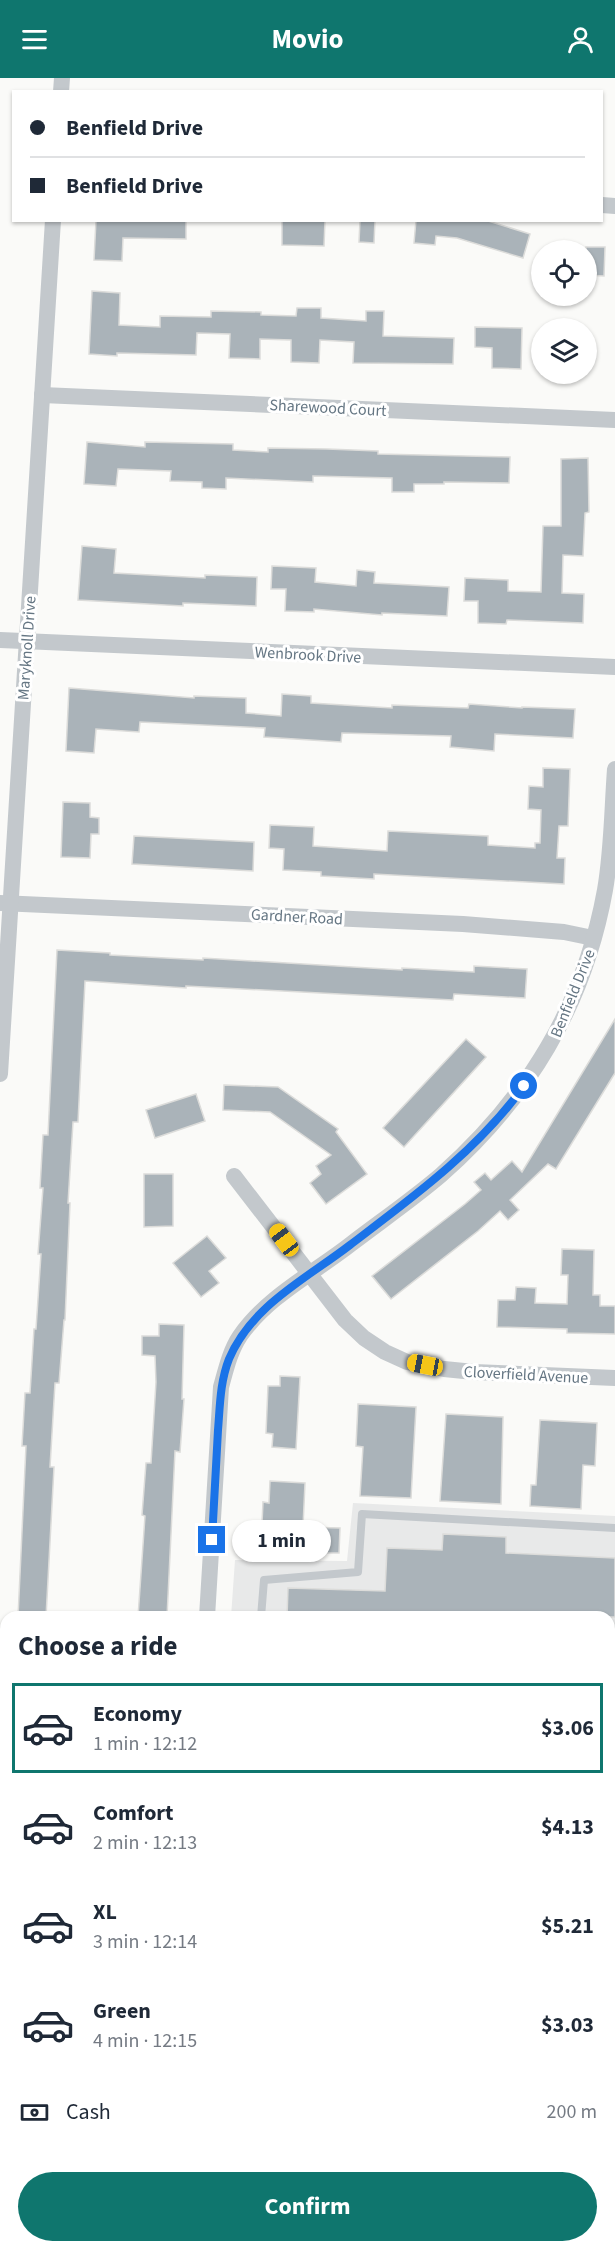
<!DOCTYPE html>
<meta charset="utf-8">
<style>
:root{--surface:#fff;--page:#f2f2f3;--text:#1f2937;--muted:#747a83;--line:#e0e1e3;--accent:#0f766e}
body{margin:0;font-family:"Source Sans 3",sans-serif;background:var(--page);color:var(--text);height:100vh;display:flex;flex-direction:column;font-size:22px;white-space:nowrap}
*{box-sizing:border-box;margin:0}
p{font-size:20px;color:var(--muted)}
.icon{flex:none;width:33px;height:33px;fill:none;stroke:currentColor;stroke-width:2;stroke-linecap:round;stroke-linejoin:round}
.map{position:relative;flex:1;overflow:hidden}
.drawer{position:absolute;left:0px;top:1533px;width:615px;height:642px;display:flex;flex-direction:column;background:var(--surface);border-radius:18px 18px 0 0;box-shadow:0 2px 4px #0004}
.drawer>*{flex:none}
.guide{position:absolute;left:12px;top:12px;width:591px;height:132px;border-radius:0px;box-shadow:0 2px 4px #0004;display:grid;align-content:center;height:132px;padding:0 18px;background:var(--surface)}
.tools{position:absolute;left:531px;top:162px;display:grid;gap:12px}
.tools a{display:grid;place-items:center;width:66px;height:66px;border-radius:50%;background:var(--surface);box-shadow:0 2px 4px #0004;font-size:30px}
.end{position:absolute;width:27px;height:27px;margin:-14px;border:8px solid #1a73e8;background:#fff;box-shadow:0 0 0 3px #fff}
.from{border-radius:50%}
.bubble{position:absolute;height:42px;border-radius:21px;background:var(--surface);box-shadow:0 2px 4px #0004;font-size:20px;font-weight:700;line-height:42px;text-align:center}
.car{position:absolute;width:18px;height:36px;margin:-18px -9px;border-radius:8px;box-shadow:0 0 4px 2px #0007;background:linear-gradient(#f5c518 24%,#345 0 40%,#f5c518 0 76%,#345 0 86%,#f5c518 0)}
.guide b{display:flex;align-items:center;gap:21px;height:57px;font-size:22px}
.guide b+b{border-top:2px solid var(--line)}
.guide i{width:15px;height:15px;background:var(--text)}
ul{padding:0;list-style:none}
li{display:flex;align-items:center;gap:18px;height:90px;margin:0 12px 9px;padding:0 6px;border:3px solid transparent;border-radius:0px}
li div{flex:1}
li b{display:block;font-size:22px}
li em{font-style:normal;font-weight:700}
li.on{border-color:var(--accent)}
li>.icon{width:54px;height:54px;stroke-width:1.5}
h2{padding:0 18px;font-size:27px;line-height:72px}
.pay{display:flex;align-items:center;gap:15px;height:66px;padding:0 18px;font-size:22px}
.pay p{margin-inline-start:auto}
.cta{display:flex;gap:12px;margin-top:auto;padding:12px 18px}
.cta a{flex:1;height:69px;border-radius:36px;background:var(--accent);color:#fff;font-size:24px;font-weight:700;line-height:69px;text-align:center}
header{display:flex;justify-content:space-between;align-items:center;height:78px;padding:0 18px;background:var(--accent);color:#fff;font-size:27px;font-weight:700}
.map>svg:first-child{display:block}
</style>
<header><svg class="icon" aria-label="menu" viewBox="0 0 24 24"><path d="M4 6h16M4 12h16M4 18h16"/></svg>Movio<svg class="icon" aria-label="person" viewBox="0 0 24 24"><circle cx="12" cy="8" r="4"/><path d="M4 21q1-7 8-7t8 7"/></svg></header>
<div class="map">
<svg width="615" height="2175" viewBox="0 0 615 2175">
<rect width="100%" height="100%" fill="#fafaf8"/>
<path fill="#e8e9e9" d="M 353,1425 L 615,1438 L 615,2175 L 234,2175 L 235,2169 L 609,2169 L 609,1539 L 231,1539 L 235,1482 L 347,1483 Z"/>
<g fill="#aab3b9" stroke="#dcdcda" stroke-width="1.5">
<path d="M 96,142 L 186,142 L 186,161 L 123,160 L 122,183 L 94,182 Z"/>
<path d="M 282,142 L 325,142 L 324,168 L 282,167 Z"/>
<path d="M 360,142 L 375,142 L 374,165 L 359,164 Z"/>
<path d="M 416,142 L 485,142 L 530,156 L 523,180 L 457,160 L 436,158 L 435,167 L 414,165 Z"/>
<path d="M 586,169 L 605,169 L 604,198 L 586,197 Z"/>
<path d="M 92,213 L 120,215 L 119,247 L 160,249 L 160,238 L 211,239 L 211,233 L 261,234 L 261,237 L 296,238 L 297,230 L 321,230 L 321,240 L 366,243 L 366,233 L 384,233 L 383,258 L 454,260 L 453,286 L 353,285 L 354,264 L 320,262 L 319,285 L 291,284 L 291,262 L 260,261 L 260,281 L 229,280 L 230,256 L 197,255 L 196,277 L 117,275 L 117,278 L 89,276 Z"/>
<path d="M 475,249 L 522,250 L 521,291 L 492,290 L 492,270 L 475,269 Z"/>
<path d="M 87,364 L 145,369 L 145,364 L 233,366 L 233,372 L 268,374 L 268,370 L 327,371 L 378,373 L 378,376 L 510,379 L 509,405 L 444,404 L 444,406 L 414,406 L 414,414 L 392,414 L 392,400 L 313,398 L 313,404 L 226,400 L 226,411 L 202,410 L 202,404 L 170,403 L 171,393 L 118,391 L 116,408 L 84,406 Z"/>
<path d="M 588,380 L 589,434 L 585,435 L 583,478 L 563,477 L 562,515 L 584,516 L 583,545 L 507,542 L 506,546 L 478,545 L 478,523 L 464,523 L 465,500 L 508,502 L 508,513 L 541,514 L 543,448 L 561,448 L 561,381 Z"/>
<path d="M 82,468 L 116,471 L 114,495 L 205,500 L 205,497 L 257,499 L 256,528 L 183,525 L 183,528 L 78,522 Z"/>
<path d="M 272,488 L 316,490 L 315,504 L 356,508 L 357,492 L 375,494 L 374,505 L 449,509 L 447,538 L 382,535 L 382,537 L 314,531 L 314,534 L 285,533 L 286,511 L 271,511 Z"/>
<path d="M 69,610 L 194,620 L 194,618 L 246,620 L 246,635 L 281,638 L 282,616 L 311,618 L 311,625 L 392,630 L 392,627 L 468,630 L 469,626 L 522,630 L 522,629 L 575,631 L 573,660 L 495,656 L 494,673 L 450,669 L 451,658 L 342,655 L 341,664 L 264,659 L 265,650 L 140,644 L 139,654 L 96,651 L 94,675 L 66,673 Z"/>
<path d="M 543,690 L 570,691 L 568,748 L 559,748 L 557,780 L 565,780 L 564,806 L 374,796 L 374,801 L 321,798 L 321,794 L 283,792 L 284,771 L 269,770 L 270,747 L 314,749 L 313,768 L 387,773 L 388,753 L 488,758 L 488,767 L 535,770 L 535,765 L 540,765 L 541,732 L 528,731 L 529,708 L 543,709 Z"/>
<path d="M 63,724 L 90,725 L 90,739 L 99,740 L 99,756 L 91,756 L 90,780 L 61,779 Z"/>
<path d="M 134,758 L 254,764 L 253,793 L 132,786 Z"/>
<path d="M 57,872 L 110,875 L 110,877 L 203,882 L 203,880 L 402,892 L 402,890 L 474,894 L 474,888 L 527,891 L 525,920 L 454,916 L 453,922 L 186,908 L 186,910 L 85,903 L 78,1044 L 73,1044 L 68,1125 L 70,1125 L 65,1242 L 64,1242 L 59,1305 L 55,1305 L 50,1389 L 54,1389 L 46,1539 L 18,1539 L 26,1368 L 22,1368 L 25,1315 L 30,1315 L 34,1251 L 36,1251 L 41,1176 L 38,1176 L 43,1110 L 40,1110 L 43,1057 L 48,1057 Z"/>
<path d="M 615,941 L 615,995 L 556,1091 L 548,1086 L 510,1122 L 519,1132 L 508,1142 L 500,1133 L 478,1153 L 391,1221 L 372,1198 L 465,1126 L 481,1112 L 474,1104 L 485,1095 L 491,1102 L 512,1083 L 522,1094 Z"/>
<path d="M 466,961 L 486,979 L 404,1069 L 383,1050 Z"/>
<path d="M 224,1007 L 278,1009 L 338,1051 L 336,1054 L 367,1096 L 326,1126 L 310,1105 L 321,1096 L 316,1088 L 331,1077 L 270,1034 L 223,1032 Z"/>
<path d="M 196,1016 L 205,1043 L 155,1060 L 146,1032 Z"/>
<path d="M 144,1096 L 173,1096 L 173,1148 L 144,1149 Z"/>
<path d="M 207,1158 L 226,1180 L 209,1193 L 219,1205 L 201,1219 L 173,1185 Z"/>
<path d="M 562,1171 L 594,1172 L 593,1217 L 600,1217 L 600,1228 L 615,1228 L 615,1256 L 567,1255 L 567,1251 L 497,1249 L 498,1222 L 515,1222 L 516,1209 L 536,1210 L 535,1225 L 567,1226 L 568,1197 L 561,1197 Z"/>
<path d="M 159,1246 L 184,1247 L 182,1321 L 184,1321 L 180,1374 L 175,1373 L 167,1539 L 138,1539 L 145,1438 L 142,1437 L 146,1385 L 151,1385 L 156,1304 L 155,1278 L 142,1277 L 142,1258 L 159,1258 Z"/>
<path d="M 280,1298 L 300,1299 L 296,1371 L 272,1369 L 273,1356 L 266,1355 L 268,1308 L 280,1308 Z"/>
<path d="M 358,1326 L 416,1329 L 411,1420 L 360,1418 L 363,1369 L 356,1368 Z"/>
<path d="M 446,1336 L 503,1339 L 501,1426 L 440,1423 Z"/>
<path d="M 540,1342 L 597,1345 L 595,1388 L 583,1387 L 581,1431 L 530,1428 L 531,1407 L 536,1407 Z"/>
<path d="M 270,1403 L 305,1405 L 303,1449 L 340,1450 L 339,1475 L 313,1475 L 313,1469 L 261,1466 L 263,1424 L 269,1425 Z"/>
<path d="M 443,1456 L 506,1459 L 506,1475 L 615,1480 L 615,1539 L 287,1539 L 288,1510 L 385,1513 L 387,1470 L 442,1472 Z"/>
</g>
<g fill="none" stroke-linecap="round" stroke-linejoin="round">
<g stroke="#c3c8cc" stroke-width="8">
<path d="M 261,1539 L 264,1502 L 358,1494 L 362,1436 L 615,1450"/>
<path d="M 609,1604 L 615,1604"/>
<path d="M 609,1793 L 615,1793"/>
<path d="M 609,1970 L 615,1970"/>
<path d="M 609,2135 L 615,2135"/>
<path d="M 383,2175 L 383,2169"/>
<path d="M 485,2175 L 485,2169"/>
<path d="M 511,2175 L 511,2169"/>
</g>
<g stroke="#c3c8cc" stroke-width="16">
<path d="M 61,14 L 62,0"/>
<path d="M 602,127 L 615,128"/>
<path d="M 42,317 L 615,342"/>
<path d="M 0,562 L 615,589"/>
<path d="M 0,825 L 463,846 L 564,854 L 593,860"/>
<path d="M 0,996 L 53,142"/>
<path d="M 234,1098 L 345,1242 L 364,1260 L 385,1274 L 407,1284 L 444,1291 L 474,1294 L 615,1300"/>
<path d="M 207,1539 L 221,1309 C 226,1291 230,1273 240,1258 C 268,1218 314,1195 351,1166 C 381,1143 413,1121 441,1097 C 528,1020 584,928 605,812 C 612,772 612,731 615,691"/>
<path d="M 0,1597 L 6,1597"/>
<path d="M 0,2126 L 6,2127"/>
<path d="M 219,2175 L 219,2169"/>
</g>
<g stroke="#d6dbdf" stroke-width="22">
<path d="M 0,1841 L 6,1841"/>
<path d="M 0,1873 L 6,1873"/>
<path d="M 609,1873 L 615,1873"/>
<path d="M 609,1902 L 615,1902"/>
</g>
</g>
<g fill="none" stroke-linecap="round" stroke-linejoin="round">
<path stroke="#1a73e8" stroke-width="8" d="M 212,1462 C 214,1425 216,1389 218,1352 C 220,1328 220,1304 229,1281 C 252,1227 306,1201 350,1167 C 412,1120 478,1072 524,1008"/>
</g>
<g text-anchor="middle" stroke-width="6" stroke-linejoin="round" paint-order="stroke">
<g font-size="16" fill="#657683" stroke="#fff">
<text transform="translate(328 329) rotate(3)" y="6">Sharewood Court</text>
<text transform="translate(26 570) rotate(-86)" y="6">Maryknoll Drive</text>
<text transform="translate(308 576) rotate(3)" y="6">Wenbrook Drive</text>
<text transform="translate(297 838) rotate(3)" y="6">Gardner Road</text>
<text transform="translate(572 915) rotate(-68)" y="6">Benfield Drive</text>
<text transform="translate(526 1296) rotate(3)" y="6">Cloverfield Avenue</text>
</g>
</g>
</svg>
<div class="tools">
<a><svg class="icon" aria-label="locate" viewBox="0 0 24 24"><circle cx="12" cy="12" r="6"/><path d="M12 2v4M12 18v4M2 12h4M18 12h4"/></svg></a>
<a><svg class="icon" aria-label="layers" viewBox="0 0 24 24"><path d="M12 4l9 5-9 5-9-5zM3 14l9 5 9-5"/></svg></a>
</div>
<i class="end from" style="left:524px;top:1008px"></i>
<i class="end" style="left:212px;top:1462px"></i>
<div class="bubble" style="left:232px;top:1442px;width:99px">1 min</div>
<i class="car" style="left:284px;top:1162px;rotate:323deg"></i>
<i class="car" style="left:425px;top:1287px;rotate:281deg"></i>
<div class="guide">
<b><i class="from"></i>Benfield Drive</b>
<b><i></i>Benfield Drive</b>
</div>
<section class="drawer">
<h2>Choose a ride</h2>
<ul>
<li class="on"><svg class="icon" aria-label="car" viewBox="0 0 24 24"><path d="M5 17H2v-5l4-1 3-4h7l3 4 3 1v5h-3M9 17h6M6 11h13"/><circle cx="7" cy="17" r="2"/><circle cx="17" cy="17" r="2"/></svg><div><b>Economy</b><p>1 min · 12:12</p></div><em>$3.06</em></li>
<li><svg class="icon" aria-label="car" viewBox="0 0 24 24"><path d="M5 17H2v-5l4-1 3-4h7l3 4 3 1v5h-3M9 17h6M6 11h13"/><circle cx="7" cy="17" r="2"/><circle cx="17" cy="17" r="2"/></svg><div><b>Comfort</b><p>2 min · 12:13</p></div><em>$4.13</em></li>
<li><svg class="icon" aria-label="car" viewBox="0 0 24 24"><path d="M5 17H2v-5l4-1 3-4h7l3 4 3 1v5h-3M9 17h6M6 11h13"/><circle cx="7" cy="17" r="2"/><circle cx="17" cy="17" r="2"/></svg><div><b>XL</b><p>3 min · 12:14</p></div><em>$5.21</em></li>
<li><svg class="icon" aria-label="car" viewBox="0 0 24 24"><path d="M5 17H2v-5l4-1 3-4h7l3 4 3 1v5h-3M9 17h6M6 11h13"/><circle cx="7" cy="17" r="2"/><circle cx="17" cy="17" r="2"/></svg><div><b>Green</b><p>4 min · 12:15</p></div><em>$3.03</em></li>
</ul>
<div class="pay"><svg class="icon" aria-label="cash" viewBox="0 0 24 24"><path d="M3 7h18v10H3z"/><circle cx="12" cy="12" r="2"/></svg>Cash<p>200 m</p></div>
<div class="cta"><a>Confirm</a></div>
</section>
</div>
